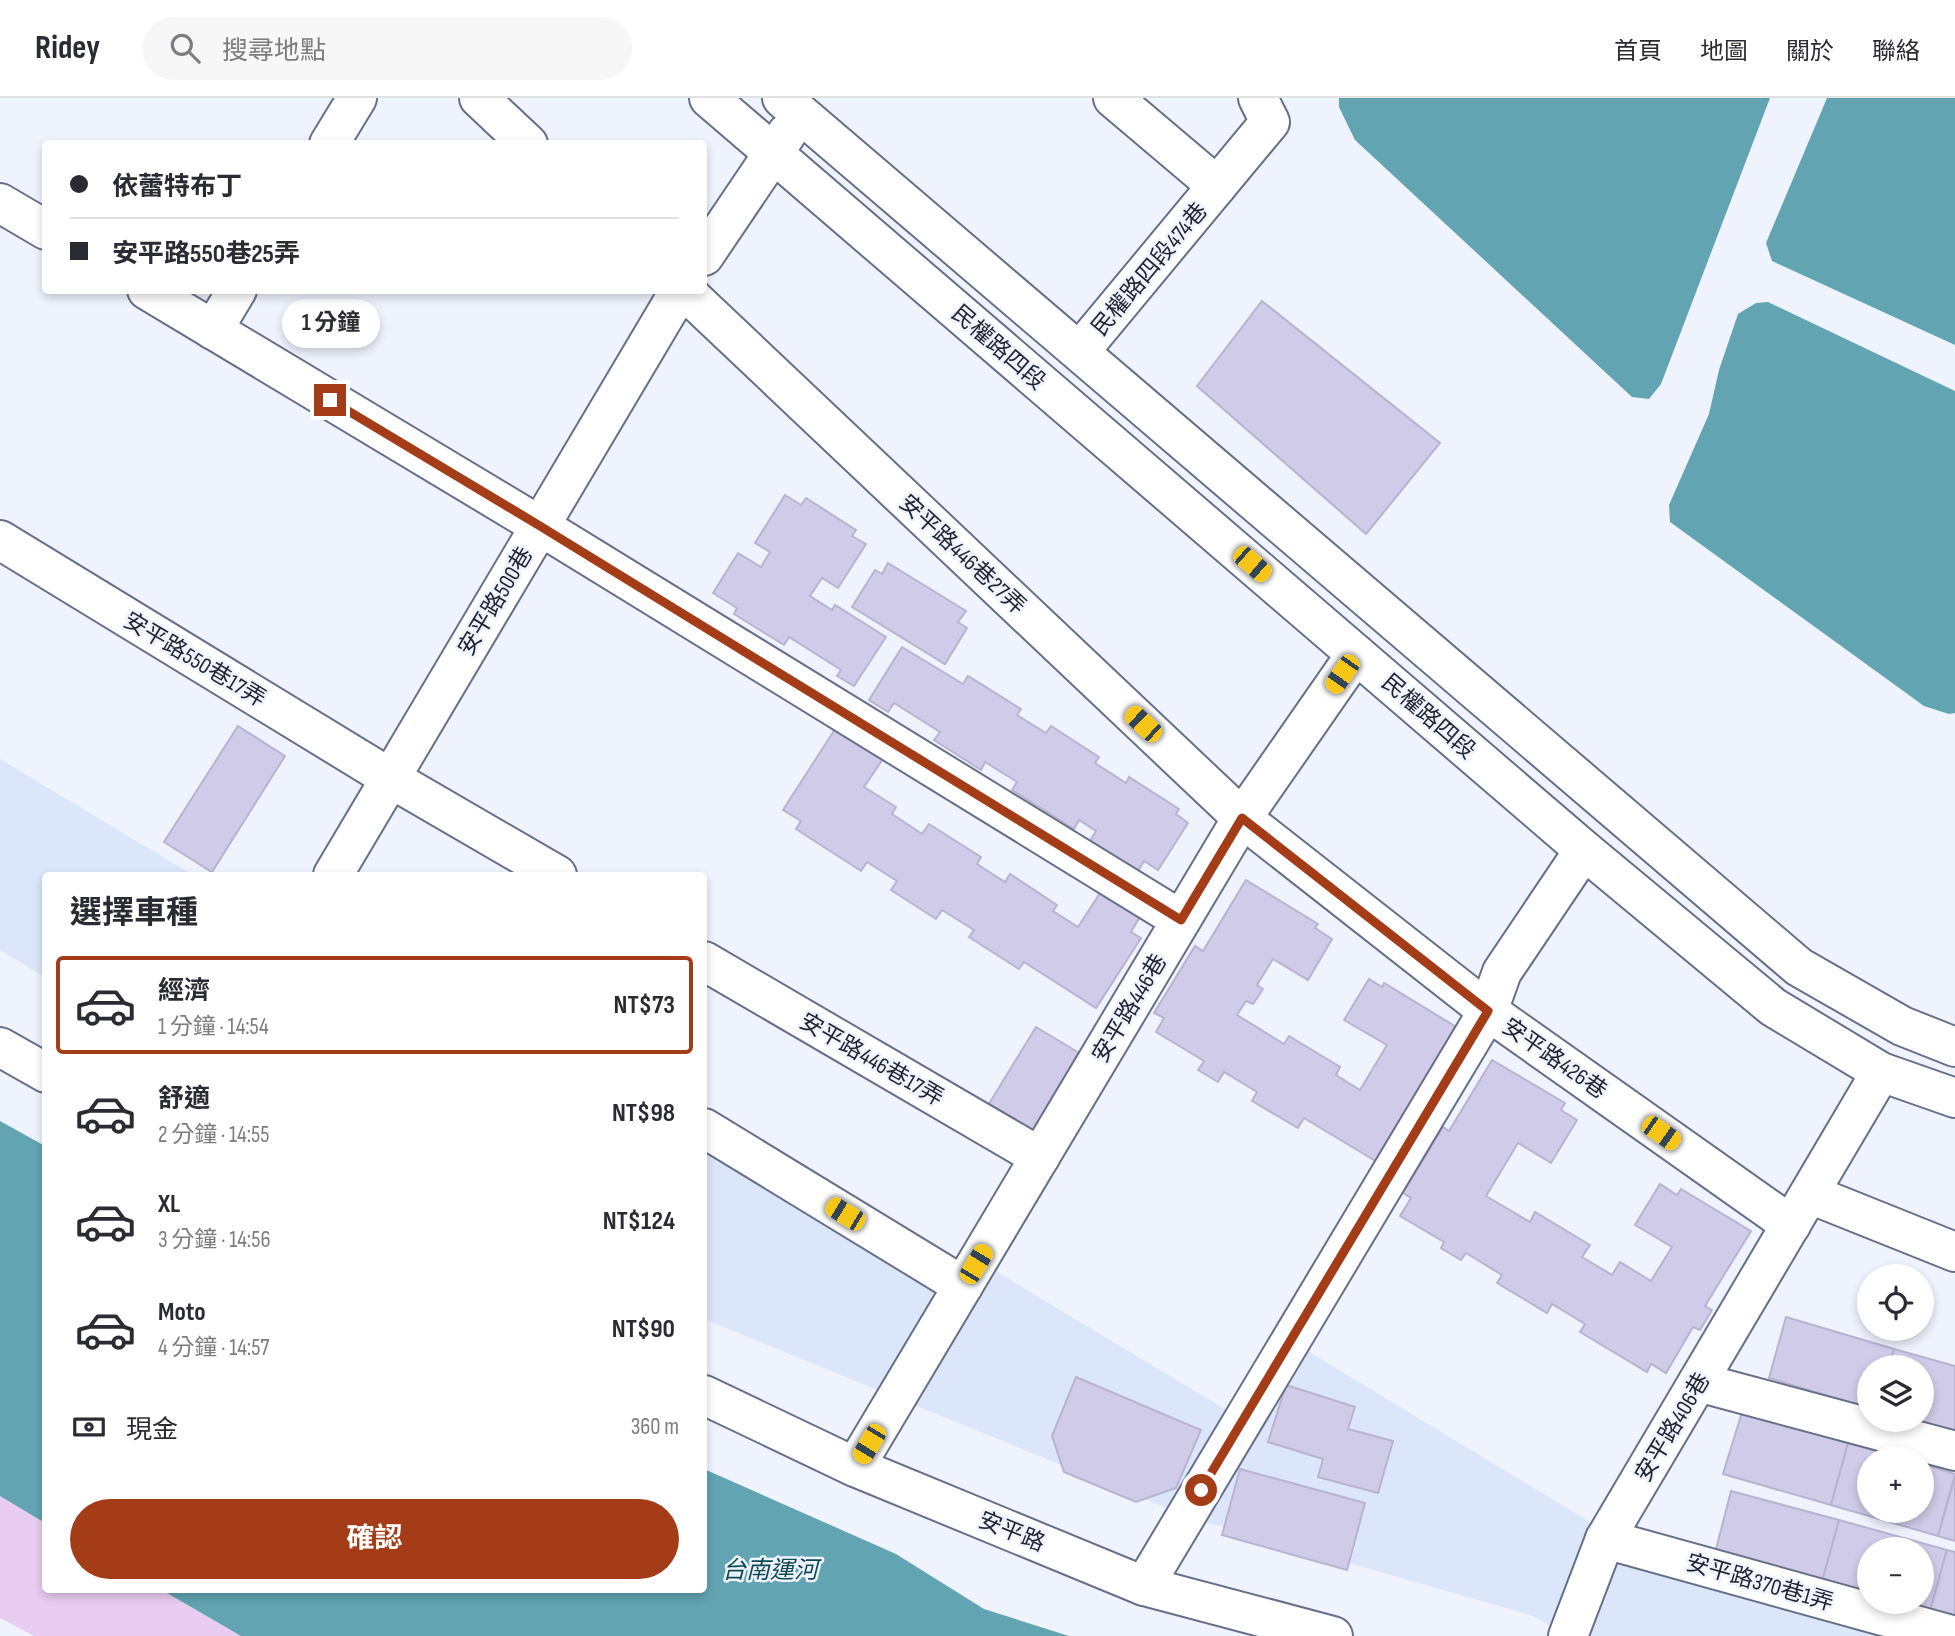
<!DOCTYPE html>
<html lang="zh-TW">
<meta charset="utf-8">
<style>
:root{--surface:#fff;--page:#f7f7f7;--text:#2b2b33;--muted:#7c7c81;--line:#e1e1e2;--accent:#a33c17}
body{margin:0;font-family:"Sofia Sans Condensed","Noto Sans TC",sans-serif;background:var(--page);color:var(--text);height:100vh;display:flex;flex-direction:column;font-size:26px;white-space:nowrap}
*{box-sizing:border-box;margin:0}
p{font-size:23px;color:var(--muted)}
.icon{flex:none;width:38px;height:38px;fill:none;stroke:currentColor;stroke-width:2;stroke-linecap:round;stroke-linejoin:round}
.map{position:relative;flex:1;overflow:hidden}
.drawer{position:absolute;left:42px;top:774px;width:665px;height:721px;display:flex;flex-direction:column;background:var(--surface);border-radius:7px;box-shadow:0 4px 10px #0003}
.drawer>*{flex:none}
.guide{position:absolute;left:42px;top:42px;width:665px;height:154px;border-radius:7px;box-shadow:0 4px 10px #0003;display:grid;align-content:center;height:154px;padding:0 28px;background:var(--surface)}
.tools{position:absolute;left:1857px;top:1166px;display:grid;gap:14px}
.tools a{display:grid;place-items:center;width:77px;height:77px;border-radius:50%;background:var(--surface);box-shadow:0 4px 10px #0003;font-size:35px}
.end{position:absolute;width:32px;height:32px;margin:-16px;border:9px solid #a33c17;background:#fff;box-shadow:0 0 0 4px #fff}
.from{border-radius:50%}
.bubble{position:absolute;height:49px;border-radius:24px;background:var(--surface);box-shadow:0 4px 10px #0003;font-size:23px;font-weight:700;line-height:49px;text-align:center}
.car{position:absolute;width:21px;height:42px;margin:-21px -10px;border-radius:9px;box-shadow:0 0 5px 2px #0007;background:linear-gradient(#f5c518 24%,#345 0 40%,#f5c518 0 76%,#345 0 86%,#f5c518 0)}
.guide b{display:flex;align-items:center;gap:24px;height:66px;font-size:26px}
.guide b+b{border-top:2px solid var(--line)}
.guide i{width:18px;height:18px;background:var(--text)}
ul{padding:0;list-style:none}
li{display:flex;align-items:center;gap:21px;height:98px;margin:0 14px 10px;padding:0 14px;border:4px solid transparent;border-radius:7px}
li div{flex:1}
li b{display:block;font-size:26px}
li em{font-style:normal;font-weight:700}
li.current{border-color:var(--accent)}
li>.icon{width:63px;height:63px;stroke-width:1.5}
h2{padding:0 28px;font-size:32px;line-height:84px}
.pay{display:flex;align-items:center;gap:18px;height:77px;padding:0 28px;font-size:26px}
.pay p{margin-inline-start:auto}
.action{display:flex;gap:14px;margin-top:auto;padding:14px 28px}
.action a{flex:1;height:80px;border-radius:42px;background:var(--accent);color:#fff;font-size:28px;font-weight:700;line-height:80px;text-align:center}
header{display:flex;align-items:center;gap:42px;box-sizing:border-box;height:98px;padding:0 35px;background:var(--surface);border-bottom:2px solid var(--line)}
header strong{font-size:33px}
nav{display:flex;gap:38px;margin-inline-start:auto;font-size:24px}
.search{width:490px;height:63px;background:var(--page);display:flex;align-items:center;gap:18px;box-sizing:border-box;padding:0 24px;border-radius:38px;color:var(--muted);font-size:26px}
.map>svg:first-child{display:block}
</style>
<header>
<strong>Ridey</strong>
<div class="search"><svg class="icon" aria-label="search" viewBox="0 0 24 24"><circle cx="10" cy="10" r="6"/><path d="M15 15l6 6"/></svg>搜尋地點</div>
<nav><a>首頁</a><a>地圖</a><a>關於</a><a>聯絡</a></nav>
</header>
<div class="map">
<svg width="1955" height="1538" viewBox="0 0 1955 1538">
<rect width="100%" height="100%" fill="#eef3fe"/>
<g fill="#dce6fb">
<path d="M 0,661 L 193,777 L 46,777 L 45,879 L 0,852 Z"/>
<path d="M 704,1032 L 983,1194 L 997,1174 L 1258,1331 L 1306,1252 L 1643,1456 L 1922,1538 L 1573,1538 L 1530,1517 L 1191,1420 L 704,1221 Z"/>
</g>
<path fill="#e9ccf1" d="M 0,1398 L 45,1425 L 46,1491 L 160,1491 L 241,1538 L 34,1538 L 4,1522 L 0,1520 Z"/>
<g fill="#62a4b2">
<path d="M 1339,0 L 1770,0 L 1661,286 L 1649,301 L 1632,299 L 1355,42 L 1339,9 Z"/>
<path d="M 1827,0 L 1955,0 L 1955,247 L 1772,163 L 1766,145 Z"/>
<path d="M 1768,204 L 1955,293 L 1955,615 L 1949,616 L 1924,608 L 1670,424 L 1669,407 L 1709,316 L 1719,272 L 1738,216 L 1756,205 Z"/>
<path d="M 0,1023 L 45,1048 L 45,1425 L 0,1398 Z"/>
<path d="M 704,1371 L 896,1456 L 984,1511 L 1069,1538 L 241,1538 L 160,1491 L 704,1491 Z"/>
</g>
<g fill="#cfcbe8" stroke="#b8b3d0" stroke-width="2">
<path d="M 1262,203 L 1440,345 L 1366,436 L 1197,288 Z"/>
<path d="M 785,397 L 801,407 L 806,400 L 856,432 L 852,438 L 866,446 L 838,490 L 822,480 L 810,498 L 832,512 L 835,507 L 886,539 L 854,588 L 837,578 L 841,572 L 789,539 L 784,547 L 734,516 L 737,510 L 713,495 L 738,455 L 761,469 L 770,454 L 755,445 Z"/>
<path d="M 888,465 L 966,513 L 958,524 L 967,530 L 945,566 L 852,509 L 875,472 L 882,476 Z"/>
<path d="M 902,549 L 963,586 L 968,578 L 1021,611 L 1017,617 L 1046,635 L 1051,628 L 1099,659 L 1095,665 L 1126,685 L 1129,679 L 1179,711 L 1176,716 L 1188,725 L 1158,772 L 1144,763 L 1138,773 L 1090,743 L 1096,733 L 1079,722 L 1074,731 L 1012,692 L 1017,684 L 985,664 L 981,672 L 934,642 L 940,634 L 894,605 L 888,614 L 869,602 Z"/>
<path d="M 238,628 L 285,658 L 212,774 L 164,744 Z"/>
<path d="M 837,628 L 885,658 L 864,689 L 896,709 L 892,716 L 922,736 L 929,726 L 981,759 L 977,766 L 1005,784 L 1010,776 L 1057,807 L 1053,813 L 1078,829 L 1102,792 L 1141,817 L 1131,834 L 1141,840 L 1096,910 L 1024,864 L 1019,871 L 969,839 L 974,832 L 942,812 L 936,821 L 891,792 L 897,783 L 867,764 L 861,773 L 796,731 L 801,723 L 783,712 Z"/>
<path d="M 1246,782 L 1318,826 L 1315,830 L 1332,841 L 1308,882 L 1273,861 L 1257,887 L 1263,891 L 1253,906 L 1246,903 L 1237,917 L 1284,946 L 1289,938 L 1340,969 L 1336,977 L 1360,992 L 1387,947 L 1344,922 L 1369,881 L 1382,889 L 1384,885 L 1458,930 L 1377,1064 L 1304,1020 L 1298,1030 L 1252,1003 L 1257,994 L 1224,974 L 1218,984 L 1198,972 L 1204,963 L 1156,934 L 1164,920 L 1154,915 L 1195,848 L 1203,853 Z"/>
<path d="M 1036,929 L 1091,962 L 1039,1048 L 984,1014 Z"/>
<path d="M 1492,962 L 1565,1005 L 1561,1012 L 1577,1022 L 1551,1065 L 1518,1045 L 1486,1098 L 1530,1124 L 1535,1114 L 1590,1147 L 1582,1159 L 1612,1177 L 1620,1164 L 1651,1183 L 1672,1149 L 1635,1127 L 1660,1086 L 1677,1097 L 1681,1091 L 1751,1133 L 1705,1208 L 1712,1212 L 1700,1232 L 1693,1229 L 1666,1275 L 1651,1266 L 1647,1274 L 1580,1234 L 1585,1226 L 1552,1206 L 1547,1215 L 1497,1185 L 1502,1177 L 1466,1155 L 1461,1162 L 1441,1150 L 1444,1144 L 1400,1118 L 1411,1100 L 1403,1095 L 1443,1029 L 1449,1033 Z"/>
<path d="M 1786,1219 L 1894,1251 L 1888,1269 L 1869,1269 L 1869,1310 L 1769,1280 Z"/>
<path d="M 1894,1251 L 1955,1268 L 1955,1335 L 1908,1321 L 1922,1321 L 1922,1269 L 1888,1269 Z"/>
<path d="M 1076,1279 L 1201,1332 L 1176,1390 L 1136,1404 L 1064,1374 L 1052,1338 Z"/>
<path d="M 1286,1287 L 1355,1309 L 1348,1331 L 1393,1343 L 1378,1395 L 1318,1379 L 1323,1361 L 1268,1344 Z"/>
<path d="M 1742,1314 L 1848,1345 L 1831,1407 L 1723,1376 Z"/>
<path d="M 1848,1345 L 1899,1360 L 1869,1360 L 1869,1412 L 1922,1412 L 1922,1366 L 1955,1376 L 1938,1438 L 1831,1407 Z"/>
<path d="M 1240,1371 L 1365,1405 L 1347,1472 L 1222,1437 Z"/>
<path d="M 1955,1379 L 1955,1443 L 1938,1438 Z"/>
<path d="M 1731,1393 L 1839,1422 L 1822,1484 L 1715,1455 Z"/>
<path d="M 1839,1422 L 1947,1452 L 1930,1513 L 1893,1503 L 1922,1503 L 1922,1451 L 1869,1451 L 1869,1497 L 1822,1484 Z"/>
<path d="M 1947,1452 L 1955,1454 L 1955,1520 L 1930,1513 Z"/>
</g>
<g fill="none" stroke-linecap="round" stroke-linejoin="round">
<defs>
<g id="minor">
<path d="M 479,0 L 528,46"/>
<path d="M 709,0 L 1584,752 L 1773,909 L 1881,974 L 1955,1000"/>
<path d="M 782,0 L 1799,869 L 1902,928 L 1955,949"/>
<path d="M 1113,0 L 1217,88"/>
<path d="M 329,46 L 357,0"/>
<path d="M 0,105 L 46,132"/>
<path d="M 704,158 L 787,35"/>
<path d="M 147,192 L 540,428 L 1181,822"/>
<path d="M 684,192 L 1242,720 L 1488,913 L 1791,1127"/>
<path d="M 213,232 L 237,192"/>
<path d="M 1080,253 L 1270,24 L 1258,0"/>
<path d="M 0,442 L 390,680 L 557,777"/>
<path d="M 333,777 L 680,192"/>
<path d="M 704,863 L 1040,1059"/>
<path d="M 0,949 L 46,975"/>
<path d="M 704,1030 L 963,1188"/>
<path d="M 1810,1096 L 1955,1154"/>
<path d="M 1698,1284 L 1955,1353"/>
<path d="M 704,1297 L 855,1369 L 1144,1488 L 1333,1538"/>
<path d="M 855,1369 L 1242,720 L 1356,556"/>
<path d="M 1605,1441 L 1955,1538"/>
<path d="M 1144,1488 L 1488,913 L 1502,874 L 1584,752"/>
<path d="M 1568,1538 L 1605,1441 L 1881,974"/>
</g>
</defs>
<use href="#minor" stroke="#657088" stroke-width="42"/>
<use href="#minor" stroke="#fff" stroke-width="38"/>
</g>
<g fill="none" stroke-linecap="round" stroke-linejoin="round">
<path stroke="#a33c17" stroke-width="9" d="M 330,302 L 540,428 L 1181,822 L 1242,720 L 1488,913 L 1201,1392"/>
</g>
<g text-anchor="middle" stroke-width="5" stroke-linejoin="round" paint-order="stroke">
<g font-size="23" fill="#1f242e" stroke="#eef3fe">
<text transform="translate(1149 171) rotate(-50)" y="8">民權路四段474巷</text>
<text transform="translate(999 249) rotate(41)" y="8">民權路四段</text>
<text transform="translate(963 456) rotate(43)" y="8">安平路446巷27弄</text>
<text transform="translate(495 503) rotate(-59)" y="8">安平路500巷</text>
<text transform="translate(195 561) rotate(31)" y="8">安平路550巷17弄</text>
<text transform="translate(1429 618) rotate(41)" y="8">民權路四段</text>
<text transform="translate(1129 910) rotate(-59)" y="8">安平路446巷</text>
<text transform="translate(1555 960) rotate(35)" y="8">安平路426巷</text>
<text transform="translate(872 961) rotate(30)" y="8">安平路446巷17弄</text>
<text transform="translate(1672 1329) rotate(-59)" y="8">安平路406巷</text>
<text transform="translate(1012 1433) rotate(22)" y="8">安平路</text>
<text transform="translate(1760 1484) rotate(16)" y="8">安平路370巷1弄</text>
</g>
<g font-size="24" font-style="italic" fill="#0f4a55" stroke="#eef3fe">
<text x="770" y="1480">台南運河</text>
</g>
</g>
</svg>
<div class="tools">
<a><svg class="icon" aria-label="locate" viewBox="0 0 24 24"><circle cx="12" cy="12" r="6"/><path d="M12 2v4M12 18v4M2 12h4M18 12h4"/></svg></a>
<a><svg class="icon" aria-label="layers" viewBox="0 0 24 24"><path d="M12 4l9 5-9 5-9-5zM3 14l9 5 9-5"/></svg></a>
<a>+</a>
<a>−</a>
</div>
<i class="end from" style="left:1201px;top:1392px"></i>
<i class="end" style="left:330px;top:302px"></i>
<div class="bubble" style="left:282px;top:201px;width:98px">1 分鐘</div>
<i class="car" style="left:1252px;top:466px;rotate:131deg"></i>
<i class="car" style="left:1342px;top:576px;rotate:215deg"></i>
<i class="car" style="left:1143px;top:626px;rotate:313deg"></i>
<i class="car" style="left:1661px;top:1035px;rotate:125deg"></i>
<i class="car" style="left:845px;top:1116px;rotate:301deg"></i>
<i class="car" style="left:976px;top:1166px;rotate:31deg"></i>
<i class="car" style="left:869px;top:1346px;rotate:211deg"></i>
<div class="guide">
<b><i class="from"></i>依蕾特布丁</b>
<b><i></i>安平路550巷25弄</b>
</div>
<section class="drawer">
<h2>選擇車種</h2>
<ul>
<li class="current"><svg class="icon" aria-label="car" viewBox="0 0 24 24"><path d="M5 17H2v-5l4-1 3-4h7l3 4 3 1v5h-3M9 17h6M6 11h13"/><circle cx="7" cy="17" r="2"/><circle cx="17" cy="17" r="2"/></svg><div><b>經濟</b><p>1 分鐘 · 14:54</p></div><em>NT$73</em></li>
<li><svg class="icon" aria-label="car" viewBox="0 0 24 24"><path d="M5 17H2v-5l4-1 3-4h7l3 4 3 1v5h-3M9 17h6M6 11h13"/><circle cx="7" cy="17" r="2"/><circle cx="17" cy="17" r="2"/></svg><div><b>舒適</b><p>2 分鐘 · 14:55</p></div><em>NT$98</em></li>
<li><svg class="icon" aria-label="car" viewBox="0 0 24 24"><path d="M5 17H2v-5l4-1 3-4h7l3 4 3 1v5h-3M9 17h6M6 11h13"/><circle cx="7" cy="17" r="2"/><circle cx="17" cy="17" r="2"/></svg><div><b>XL</b><p>3 分鐘 · 14:56</p></div><em>NT$124</em></li>
<li><svg class="icon" aria-label="car" viewBox="0 0 24 24"><path d="M5 17H2v-5l4-1 3-4h7l3 4 3 1v5h-3M9 17h6M6 11h13"/><circle cx="7" cy="17" r="2"/><circle cx="17" cy="17" r="2"/></svg><div><b>Moto</b><p>4 分鐘 · 14:57</p></div><em>NT$90</em></li>
</ul>
<div class="pay"><svg class="icon" aria-label="cash" viewBox="0 0 24 24"><path d="M3 7h18v10H3z"/><circle cx="12" cy="12" r="2"/></svg>現金<p>360 m</p></div>
<div class="action"><a>確認</a></div>
</section>
</div>
